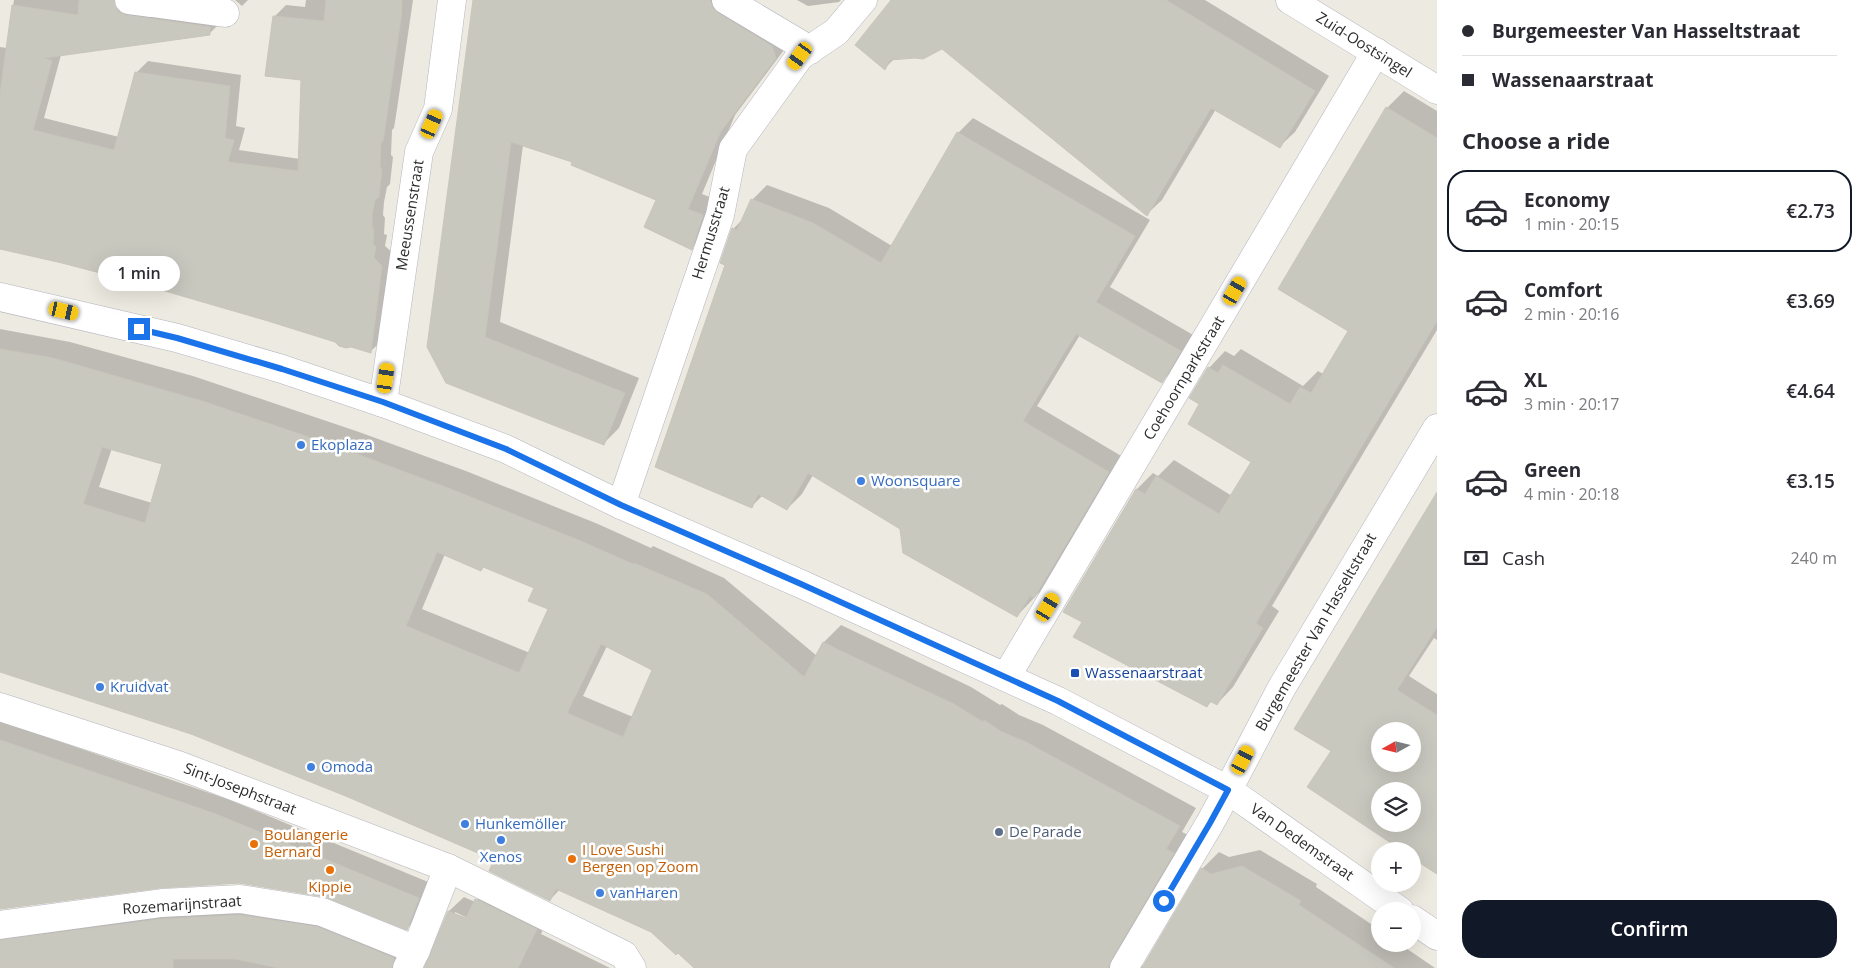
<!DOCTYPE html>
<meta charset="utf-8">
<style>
:root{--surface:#fff;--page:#f7f7f7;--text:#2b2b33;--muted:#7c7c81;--line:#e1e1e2;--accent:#111827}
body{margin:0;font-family:"Open Sans",sans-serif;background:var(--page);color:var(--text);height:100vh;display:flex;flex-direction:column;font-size:19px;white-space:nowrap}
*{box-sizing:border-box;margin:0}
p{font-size:16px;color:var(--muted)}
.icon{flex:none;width:28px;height:28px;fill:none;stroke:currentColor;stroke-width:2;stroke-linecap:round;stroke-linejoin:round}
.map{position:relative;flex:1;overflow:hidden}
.details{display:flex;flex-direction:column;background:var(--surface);width:425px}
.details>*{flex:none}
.guide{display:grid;align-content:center;height:110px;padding:0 25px;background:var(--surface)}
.needle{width:32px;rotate:262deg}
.buttons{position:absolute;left:1371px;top:722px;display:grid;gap:10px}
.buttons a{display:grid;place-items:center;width:50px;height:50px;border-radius:50%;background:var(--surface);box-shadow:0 5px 20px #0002;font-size:25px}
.end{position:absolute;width:22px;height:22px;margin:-11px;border:6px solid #1a73e8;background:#fff;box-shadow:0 0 0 2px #fff}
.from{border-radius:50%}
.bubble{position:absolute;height:35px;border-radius:18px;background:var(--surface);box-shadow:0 5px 20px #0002;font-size:16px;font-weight:600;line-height:35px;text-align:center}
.car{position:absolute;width:15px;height:30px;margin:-15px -8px;border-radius:6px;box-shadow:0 0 4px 1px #0007;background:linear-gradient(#f5c518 24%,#345 0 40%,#f5c518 0 76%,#345 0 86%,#f5c518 0)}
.guide b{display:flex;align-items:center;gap:18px;height:48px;font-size:19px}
.guide b+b{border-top:1px solid var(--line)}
.guide i{width:12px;height:12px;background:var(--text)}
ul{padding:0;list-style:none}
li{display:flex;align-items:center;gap:15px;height:82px;margin:0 10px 8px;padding:0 15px;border:2px solid transparent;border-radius:20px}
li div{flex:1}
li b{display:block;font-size:19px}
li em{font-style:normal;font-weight:600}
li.current{border-color:var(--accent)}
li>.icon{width:45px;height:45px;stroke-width:1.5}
h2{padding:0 25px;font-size:22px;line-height:60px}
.pay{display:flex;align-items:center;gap:12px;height:55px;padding:0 25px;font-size:19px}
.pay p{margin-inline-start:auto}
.cta{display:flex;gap:10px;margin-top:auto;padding:10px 25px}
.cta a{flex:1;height:58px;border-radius:20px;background:var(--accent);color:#fff;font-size:20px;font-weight:600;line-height:58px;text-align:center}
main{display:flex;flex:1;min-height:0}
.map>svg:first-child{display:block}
</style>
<main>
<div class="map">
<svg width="1437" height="968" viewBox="0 0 1437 968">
<rect width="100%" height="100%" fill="#edeae1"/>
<g fill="#0003" fill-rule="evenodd">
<path d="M 14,0 L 83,0 L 102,7 L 182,13 L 221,22 L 209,34 L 61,55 L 44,118 L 119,137 L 136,73 L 148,61 L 241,75 L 236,126 L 245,128 L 239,150 L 300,159 L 303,79 L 274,17 L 286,5 L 305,7 L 306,0 L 413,0 L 397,109 L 394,128 L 392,130 L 391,155 L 393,157 L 390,184 L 387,187 L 384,202 L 383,215 L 385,218 L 384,234 L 387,235 L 385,246 L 394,254 L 382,340 L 370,352 L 268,320 L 62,261 L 0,248 L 0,47 L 7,48 Z"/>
<path d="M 235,0 L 248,0 L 242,6 Z"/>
<path d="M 474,0 L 735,0 L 790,42 L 735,115 L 702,194 L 717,200 L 706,234 L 691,248 L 657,200 L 574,161 L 523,145 L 500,322 L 639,378 L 619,428 L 604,443 L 447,382 Z"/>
<path d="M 797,0 L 841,0 L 839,2 L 808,6 Z"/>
<path d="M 893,0 L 1205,0 L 1329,76 L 1295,132 L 1280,146 L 1216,109 L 1162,200 L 1147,214 L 942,47 L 915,57 L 894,59 L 885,68 Z"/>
<path d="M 1404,91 L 1437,111 L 1437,330 L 1272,606 L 1279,611 L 1233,687 L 1217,704 L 1212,701 L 1207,706 L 1084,622 L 1137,489 L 1153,473 L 1158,476 L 1174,460 L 1232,496 L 1253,462 L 1201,404 L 1209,368 L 1225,351 L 1234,356 L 1241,349 L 1303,386 L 1318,371 L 1323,374 L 1350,330 L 1387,108 Z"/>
<path d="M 973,118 L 1150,220 L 1110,287 L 1195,336 L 1177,366 L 1162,381 L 1080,335 L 1037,406 L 1123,457 L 1049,582 L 1017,616 L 901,528 L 813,475 L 802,494 L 787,509 L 763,495 L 751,507 L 727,264 L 733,229 L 744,218 L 752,200 L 767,185 L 829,208 L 892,246 L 958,133 Z"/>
<path d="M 0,329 L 70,342 L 193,376 L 359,432 L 466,471 L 598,524 L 651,548 L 653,546 L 724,578 L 817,656 L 824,642 L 841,625 L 971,687 L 1000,705 L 1002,704 L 1019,715 L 1043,725 L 1196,808 L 1182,832 L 1190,836 L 1133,964 L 1145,966 L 1202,869 L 1219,852 L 1229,857 L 1260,850 L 1317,884 L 1316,887 L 1380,930 L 1380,944 L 1400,944 L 1435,968 L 696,968 L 651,931 L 560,889 L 550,900 L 496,860 L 349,795 L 192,733 L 0,671 ZM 112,448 L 164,463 L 152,503 L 99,487 ZM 445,554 L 481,569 L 484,566 L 536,587 L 549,609 L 530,653 L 422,609 ZM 607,646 L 653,669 L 633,717 L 583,696 Z"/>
<path d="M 1437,493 L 1437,640 L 1434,638 L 1409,676 L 1437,694 L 1437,869 L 1412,851 L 1405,851 L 1309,787 L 1332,750 ZM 1380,731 L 1412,731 L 1412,764 L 1380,764 ZM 1380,791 L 1412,791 L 1412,824 L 1380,824 Z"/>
<path d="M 0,721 L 230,800 L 433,884 L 422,914 L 407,928 L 325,895 L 242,882 L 160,886 L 0,908 Z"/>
<path d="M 491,885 L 550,914 L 541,934 L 610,968 L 426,968 L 449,911 L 464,897 L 475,902 ZM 455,912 L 472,920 L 471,922 L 455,915 Z"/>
<path d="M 179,904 L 333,913 L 416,968 L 0,968 L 0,915 Z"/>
</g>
<g fill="#c9c8bf" stroke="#c8c6bb" fill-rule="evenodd">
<path d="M 79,0 L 114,0 L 115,6 L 119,12 L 126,15 L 210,27 L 210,35 L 44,58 L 52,61 L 33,130 L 114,150 L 135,72 L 230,86 L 225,138 L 234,140 L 228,162 L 298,171 L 301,80 L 265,76 L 273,16 L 324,21 L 326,0 L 402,0 L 401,18 L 386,122 L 383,141 L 381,143 L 380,167 L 382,169 L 379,197 L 375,200 L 372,215 L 372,227 L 374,230 L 373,245 L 376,246 L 374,258 L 382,266 L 371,353 L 351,347 L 346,348 L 339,346 L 335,342 L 268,321 L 127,280 L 62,263 L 0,249 L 0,94 L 12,5 L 78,15 Z"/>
<path d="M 473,0 L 710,0 L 713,8 L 718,13 L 772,46 L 776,58 L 721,131 L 688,209 L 703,215 L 692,250 L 644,227 L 656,200 L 571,165 L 572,162 L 511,142 L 485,337 L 625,393 L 604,445 L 446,383 L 427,347 Z"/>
<path d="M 891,0 L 1166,0 L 1315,91 L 1280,148 L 1211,108 L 1147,216 L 942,49 L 923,59 L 915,58 L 890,60 L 885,70 L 855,45 Z"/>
<path d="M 1386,107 L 1437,138 L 1437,321 L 1256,623 L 1263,628 L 1217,705 L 1210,701 L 1207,707 L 1073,637 L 1082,622 L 1063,612 L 1136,489 L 1145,494 L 1156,476 L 1219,514 L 1251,462 L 1188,424 L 1199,404 L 1189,398 L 1208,367 L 1218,373 L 1223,365 L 1290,404 L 1300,387 L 1311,393 L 1348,331 L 1278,289 Z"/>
<path d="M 957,132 L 1135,236 L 1096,302 L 1181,351 L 1162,383 L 1076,334 L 1061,358 L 1023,421 L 1109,472 L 1034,598 L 1030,596 L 1017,617 L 903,553 L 900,529 L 808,473 L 787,510 L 758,494 L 752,508 L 655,467 L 725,265 L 720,263 L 732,228 L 737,230 L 751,199 L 813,223 L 881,263 Z"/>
<path d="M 0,349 L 53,358 L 202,401 L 341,448 L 448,488 L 581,541 L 633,564 L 634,563 L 707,594 L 804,677 L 823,642 L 843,652 L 954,704 L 983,722 L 984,720 L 1002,732 L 1026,742 L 1180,826 L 1166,849 L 1174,853 L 1111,960 L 1108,968 L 694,968 L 678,953 L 676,955 L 651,932 L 556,889 L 550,901 L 489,871 L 494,860 L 348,797 L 191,734 L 0,672 ZM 102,447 L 162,464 L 145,523 L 83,504 ZM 437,552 L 481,571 L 483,567 L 534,588 L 528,601 L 548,609 L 519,673 L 406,626 ZM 601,644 L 652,670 L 623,737 L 567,713 Z"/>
<path d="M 1437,492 L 1437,627 L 1397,690 L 1437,715 L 1437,874 L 1412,858 L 1412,851 L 1403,851 L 1307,787 L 1331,751 L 1294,729 ZM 1380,731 L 1412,731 L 1412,764 L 1380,764 ZM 1380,791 L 1412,791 L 1412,824 L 1380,824 Z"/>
<path d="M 0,740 L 216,814 L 419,898 L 407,930 L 325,897 L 239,883 L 160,888 L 0,909 Z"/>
<path d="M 1242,866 L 1301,901 L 1299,905 L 1394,968 L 1142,968 L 1201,868 L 1211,874 Z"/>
<path d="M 475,899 L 537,929 L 518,968 L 424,968 L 448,911 L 466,918 Z"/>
<path d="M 239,915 L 318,927 L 394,958 L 392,968 L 279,968 L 235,959 L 173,959 L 173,968 L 0,968 L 0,940 L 163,919 Z"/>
</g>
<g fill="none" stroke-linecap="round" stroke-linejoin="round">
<defs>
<g id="street">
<path d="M 129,0 L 152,3 L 152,0"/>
<path d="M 726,0 L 810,50"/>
<path d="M 1290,0 L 1437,90"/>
<path d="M 152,3 L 225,13"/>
<path d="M 383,403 L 419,152 L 438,109 L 452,0"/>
<path d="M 621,505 L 720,215 L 733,149 L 800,56 L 836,32 L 863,0"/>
<path d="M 1006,677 L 1376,52"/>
<path d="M 0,707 L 178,765 L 448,868 L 624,955 L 632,968"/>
<path d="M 0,925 L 162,903 L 240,899 L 322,912 L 416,950"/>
<path d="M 407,968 L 416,950 L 448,868"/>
<path d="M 1124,968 L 1210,823 L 1228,790"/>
</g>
<g id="secondary">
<path d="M 0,297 L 177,338 L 282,369 L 383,403 L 506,449 L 621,505 L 801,584 L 1058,701 L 1228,790 L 1400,911"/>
<path d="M 1228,790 L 1281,689 L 1437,428"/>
<path d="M 1412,919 L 1437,936"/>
</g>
</defs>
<use href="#street" stroke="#b4b4bf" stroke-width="29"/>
<use href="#secondary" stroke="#b4b4bf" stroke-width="29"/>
<use href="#street" stroke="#fff" stroke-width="28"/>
<use href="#secondary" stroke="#fff" stroke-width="28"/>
</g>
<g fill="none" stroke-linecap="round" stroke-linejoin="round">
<path stroke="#1a73e8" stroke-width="6" d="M 139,329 L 177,338 L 282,369 L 383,402 L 506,449 L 621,505 L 801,584 L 1058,701 L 1228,790 L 1210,823 L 1164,901"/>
</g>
<g fill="#3f7fe0" stroke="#fff" stroke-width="2">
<circle cx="301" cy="445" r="5"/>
<circle cx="861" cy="481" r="5"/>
<circle cx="100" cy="687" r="5"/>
<circle cx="311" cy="767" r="5"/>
<circle cx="465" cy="824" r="5"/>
<circle cx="501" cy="840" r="5"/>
<circle cx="600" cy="893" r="5"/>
</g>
<rect fill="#1a4fb4" stroke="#fff" stroke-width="2" x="1070" y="668" width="10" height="10" rx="2.5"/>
<circle fill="#5c6f8a" stroke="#fff" stroke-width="2" cx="999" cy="832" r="5"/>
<g fill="#e8710a" stroke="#fff" stroke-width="2">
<circle cx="254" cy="844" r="5"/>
<circle cx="572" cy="859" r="5"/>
<circle cx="330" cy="870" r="5"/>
</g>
<g text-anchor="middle" stroke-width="5" stroke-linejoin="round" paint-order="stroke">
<g font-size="15" fill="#2d2d2d" stroke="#fff">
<text transform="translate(1364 45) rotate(32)" y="5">Zuid-Oostsingel</text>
<text transform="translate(410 215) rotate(-81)" y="5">Meeussenstraat</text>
<text transform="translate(711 233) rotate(-73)" y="5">Hermusstraat</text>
<text transform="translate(1184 378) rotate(-59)" y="5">Coehoornparkstraat</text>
<text transform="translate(1316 632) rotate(-60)" y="5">Burgemeester Van Hasseltstraat</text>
<text transform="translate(240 789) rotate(21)" y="5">Sint-Josephstraat</text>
<text transform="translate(1302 842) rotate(35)" y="5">Van Dedemstraat</text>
<text transform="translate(182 905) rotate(-4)" y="5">Rozemarijnstraat</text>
</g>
<g font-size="15" fill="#366cbe" stroke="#fff" text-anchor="start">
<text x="311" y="450">Ekoplaza</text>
<text x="871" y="486">Woonsquare</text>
<text x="110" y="692">Kruidvat</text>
<text x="321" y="772">Omoda</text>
<text x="475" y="829">Hunkemöller</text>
<text x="501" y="862" text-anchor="middle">Xenos</text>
<text x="610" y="898">vanHaren</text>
</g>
<g font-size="15" fill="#164399" stroke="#fff" text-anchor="start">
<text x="1085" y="678">Wassenaarstraat</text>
</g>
<g font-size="15" fill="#4e5e75" stroke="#fff" text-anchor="start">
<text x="1009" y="837">De Parade</text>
</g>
<g font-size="15" fill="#c56008" stroke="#fff" text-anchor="start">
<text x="264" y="840">Boulangerie<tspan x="264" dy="17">Bernard</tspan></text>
<text x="582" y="855">I Love Sushi<tspan x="582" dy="17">Bergen op Zoom</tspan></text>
<text x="330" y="892" text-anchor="middle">Kippie</text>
</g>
</g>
</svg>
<div class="buttons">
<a><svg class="needle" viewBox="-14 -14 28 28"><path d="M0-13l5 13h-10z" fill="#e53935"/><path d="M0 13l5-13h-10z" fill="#7c7c81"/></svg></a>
<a><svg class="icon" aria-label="layers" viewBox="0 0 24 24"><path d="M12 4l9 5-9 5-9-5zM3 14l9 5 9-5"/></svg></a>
<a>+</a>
<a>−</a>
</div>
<i class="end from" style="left:1164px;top:901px"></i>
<i class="end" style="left:139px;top:329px"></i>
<div class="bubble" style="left:98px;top:256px;width:82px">1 min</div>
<i class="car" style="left:800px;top:56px;rotate:216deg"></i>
<i class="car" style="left:432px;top:124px;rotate:24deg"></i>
<i class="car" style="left:1235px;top:291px;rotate:30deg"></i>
<i class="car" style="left:64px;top:311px;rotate:103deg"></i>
<i class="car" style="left:386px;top:378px;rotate:8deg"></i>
<i class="car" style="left:1048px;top:607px;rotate:31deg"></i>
<i class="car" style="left:1243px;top:760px;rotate:28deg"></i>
</div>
<section class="details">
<div class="guide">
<b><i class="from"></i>Burgemeester Van Hasseltstraat</b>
<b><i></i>Wassenaarstraat</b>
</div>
<h2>Choose a ride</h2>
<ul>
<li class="current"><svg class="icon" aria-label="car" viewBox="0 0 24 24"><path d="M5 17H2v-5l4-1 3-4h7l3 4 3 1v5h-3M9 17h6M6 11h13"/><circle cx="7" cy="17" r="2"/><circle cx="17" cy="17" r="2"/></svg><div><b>Economy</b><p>1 min · 20:15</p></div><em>€2.73</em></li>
<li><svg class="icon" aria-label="car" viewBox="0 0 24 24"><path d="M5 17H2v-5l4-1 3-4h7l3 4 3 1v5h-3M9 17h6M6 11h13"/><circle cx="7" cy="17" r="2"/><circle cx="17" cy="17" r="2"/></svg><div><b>Comfort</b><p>2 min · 20:16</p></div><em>€3.69</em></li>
<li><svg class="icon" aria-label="car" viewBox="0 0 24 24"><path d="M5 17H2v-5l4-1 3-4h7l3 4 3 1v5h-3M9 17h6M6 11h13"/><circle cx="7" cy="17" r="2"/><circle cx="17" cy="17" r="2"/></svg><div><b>XL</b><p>3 min · 20:17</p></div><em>€4.64</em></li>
<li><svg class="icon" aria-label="car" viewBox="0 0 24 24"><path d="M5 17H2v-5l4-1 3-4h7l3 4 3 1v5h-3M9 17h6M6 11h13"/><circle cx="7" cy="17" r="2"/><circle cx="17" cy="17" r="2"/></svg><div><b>Green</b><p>4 min · 20:18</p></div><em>€3.15</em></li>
</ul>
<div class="pay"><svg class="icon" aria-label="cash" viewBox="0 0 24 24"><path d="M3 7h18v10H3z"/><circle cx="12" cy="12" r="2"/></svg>Cash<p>240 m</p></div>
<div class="cta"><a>Confirm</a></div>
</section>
</main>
